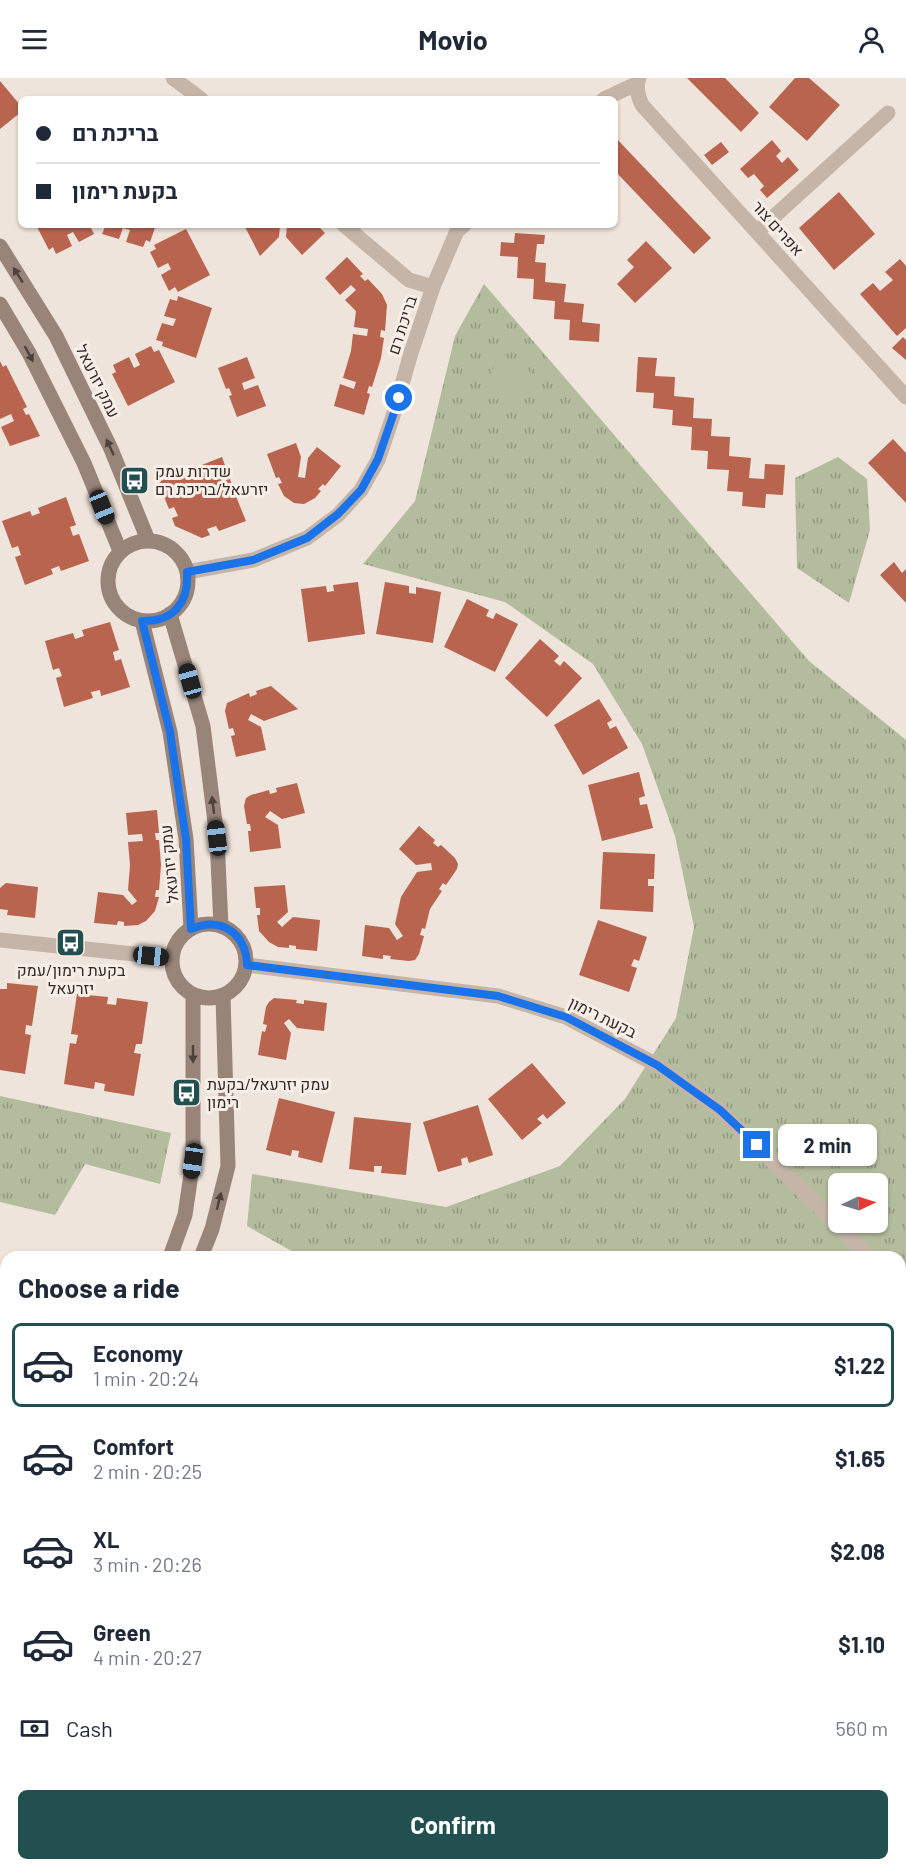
<!DOCTYPE html>
<meta charset="utf-8">
<style>
:root{--surface:#fff;--page:#f2f2f3;--text:#1f2937;--muted:#747a83;--line:#e0e1e3;--accent:#224f50}
body{margin:0;font-family:Barlow,Heebo,sans-serif;background:var(--page);color:var(--text);height:100vh;display:flex;flex-direction:column;font-size:22px;white-space:nowrap}
*{box-sizing:border-box;margin:0}
p{font-size:20px;color:var(--muted)}
.icon{flex:none;width:33px;height:33px;fill:none;stroke:currentColor;stroke-width:2;stroke-linecap:round;stroke-linejoin:round}
.map{position:relative;flex:1;overflow:hidden}
.panel{position:absolute;left:0px;top:1173px;width:906px;height:620px;display:flex;flex-direction:column;background:var(--surface);border-radius:18px 18px 0 0;box-shadow:0 2px 4px #0004}
.panel>*{flex:none}
.hud{position:absolute;left:18px;top:18px;width:600px;height:132px;border-radius:9px;box-shadow:0 2px 4px #0004;display:grid;align-content:center;height:132px;padding:0 18px;background:var(--surface)}
.needle{width:39px;rotate:86deg}
.fabs{position:absolute;left:828px;top:1095px;display:grid;gap:12px}
.fabs a{display:grid;place-items:center;width:60px;height:60px;border-radius:9px;background:var(--surface);box-shadow:0 2px 4px #0004;font-size:30px}
.end{position:absolute;width:27px;height:27px;margin:-14px;border:8px solid #1a73e8;background:#fff;box-shadow:0 0 0 3px #fff}
.from{border-radius:50%}
.bubble{position:absolute;height:42px;border-radius:9px;background:var(--surface);box-shadow:0 2px 4px #0004;font-size:20px;font-weight:700;line-height:42px;text-align:center}
.car{position:absolute;width:18px;height:36px;margin:-18px -9px;border-radius:8px;box-shadow:0 0 4px 2px #0007;background:linear-gradient(#222 24%,#8ab4d8 0 40%,#222 0 76%,#8ab4d8 0 86%,#222 0)}
.hud b{display:flex;align-items:center;gap:21px;height:57px;font-size:22px}
.hud b+b{border-top:2px solid var(--line)}
.hud i{width:15px;height:15px;background:var(--text)}
ul{padding:0;list-style:none}
li{display:flex;align-items:center;gap:18px;height:84px;margin:0 12px 9px;padding:0 6px;border:3px solid transparent;border-radius:9px}
li div{flex:1}
li b{display:block;font-size:22px}
li em{font-style:normal;font-weight:700}
li.on{border-color:var(--accent)}
li>.icon{width:54px;height:54px;stroke-width:1.5}
h2{padding:0 18px;font-size:27px;line-height:72px}
.pay{display:flex;align-items:center;gap:15px;height:66px;padding:0 18px;font-size:22px}
.pay p{margin-inline-start:auto}
.primary-button{display:flex;gap:12px;margin-top:auto;padding:12px 18px}
.primary-button a{flex:1;height:69px;border-radius:9px;background:var(--accent);color:#fff;font-size:24px;font-weight:700;line-height:69px;text-align:center}
header{display:flex;justify-content:space-between;align-items:center;height:78px;padding:0 18px;background:var(--surface);font-size:27px;font-weight:700}
.map>svg:first-child{display:block}
</style>
<header><svg class="icon" aria-label="menu" viewBox="0 0 24 24"><path d="M4 6h16M4 12h16M4 18h16"/></svg>Movio<svg class="icon" aria-label="person" viewBox="0 0 24 24"><circle cx="12" cy="8" r="4"/><path d="M4 21q1-7 8-7t8 7"/></svg></header>
<div class="map">
<svg width="906" height="1792" viewBox="0 0 906 1792">
<defs>
<pattern id="park-tufts" width="24" height="20" patternUnits="userSpaceOnUse" patternTransform="scale(1.5)"><rect width="24" height="20" fill="#b3bc9d"/><path d="M3 7l-1-3M5 7V3M7 7l1-3M15 17l-1-3M17 17v-4M19 17l1-3" fill="none" stroke="#929980"/></pattern>
</defs>
<rect width="100%" height="100%" fill="#efe4db"/>
<g fill="url(#park-tufts)" fill-rule="evenodd">
<path d="M 484,206 L 809,583 L 906,662 L 906,1352 L 900,1348 L 900,1179 L 302,1179 L 247,1148 L 252,1096 L 446,1129 L 560,1088 L 625,1021 L 676,940 L 694,849 L 675,758 L 642,666 L 593,586 L 505,524 L 363,486 L 415,423 L 455,258 ZM 838,1106 L 878,1106 L 878,1144 L 838,1144 Z"/>
<path d="M 838,379 L 867,401 L 870,452 L 849,525 L 797,490 L 795,400 Z"/>
<path d="M 0,1018 L 171,1055 L 160,1106 L 85,1086 L 55,1137 L 0,1124 Z"/>
</g>
<path fill="#b3bc9d" d="M 498,277 L 525,289 L 539,303 L 512,320 L 483,321 Z"/>
<g fill="#b9644f">
<path d="M 687,0 L 725,0 L 759,35 L 741,54 Z"/>
<path d="M 795,0 L 809,0 L 840,27 L 807,63 L 769,29 Z"/>
<path d="M 0,3 L 21,28 L 21,34 L 0,51 Z"/>
<path d="M 615,59 L 711,160 L 694,176 L 615,93 Z"/>
<path d="M 772,62 L 781,73 L 776,78 L 782,85 L 788,79 L 799,92 L 767,120 L 760,112 L 764,108 L 754,96 L 748,100 L 740,91 Z"/>
<path d="M 721,64 L 729,74 L 712,87 L 704,77 Z"/>
<path d="M 839,114 L 875,156 L 834,192 L 799,150 Z"/>
<path d="M 36,147 L 97,147 L 91,150 L 94,156 L 79,164 L 73,154 L 67,157 L 72,168 L 56,176 L 53,169 L 49,172 Z"/>
<path d="M 100,147 L 156,147 L 150,164 L 146,162 L 143,169 L 126,164 L 130,152 L 123,150 L 119,161 L 102,156 L 105,149 Z"/>
<path d="M 247,147 L 280,147 L 279,159 L 260,178 L 245,149 Z"/>
<path d="M 287,147 L 317,147 L 325,155 L 302,177 L 286,159 Z"/>
<path d="M 186,151 L 210,197 L 178,214 L 175,209 L 169,213 L 161,197 L 171,191 L 168,185 L 158,190 L 150,174 L 156,171 L 154,167 Z"/>
<path d="M 515,155 L 545,157 L 544,166 L 537,166 L 535,184 L 546,185 L 545,204 L 566,206 L 564,224 L 584,226 L 582,244 L 600,246 L 599,264 L 569,262 L 570,242 L 554,241 L 555,223 L 533,221 L 534,201 L 517,200 L 518,179 L 500,178 L 501,164 L 514,165 Z"/>
<path d="M 646,163 L 672,190 L 635,225 L 617,206 L 634,189 L 627,182 Z"/>
<path d="M 347,179 L 363,196 L 360,198 L 365,203 L 368,201 L 382,216 L 387,227 L 385,253 L 381,252 L 380,259 L 384,260 L 381,280 L 372,309 L 369,308 L 367,315 L 370,316 L 364,337 L 334,328 L 340,306 L 354,311 L 356,304 L 343,300 L 351,273 L 353,256 L 367,258 L 368,251 L 354,249 L 356,233 L 345,222 L 356,212 L 351,207 L 340,217 L 325,200 Z"/>
<path d="M 900,181 L 906,188 L 906,250 L 897,258 L 860,216 L 873,205 L 880,213 L 893,202 L 885,194 Z"/>
<path d="M 178,218 L 212,230 L 196,280 L 162,268 L 163,264 L 156,262 L 162,245 L 173,248 L 176,241 L 164,238 L 170,221 L 177,223 Z"/>
<path d="M 903,259 L 906,262 L 906,282 L 892,270 Z"/>
<path d="M 151,268 L 154,274 L 159,272 L 175,304 L 128,328 L 112,296 L 116,294 L 113,287 L 129,279 L 134,290 L 140,287 L 135,276 Z"/>
<path d="M 247,279 L 255,300 L 242,305 L 244,312 L 258,307 L 266,328 L 237,339 L 229,318 L 232,317 L 229,310 L 226,311 L 218,290 Z"/>
<path d="M 638,279 L 657,280 L 655,298 L 675,299 L 674,318 L 694,320 L 693,340 L 712,341 L 711,358 L 730,359 L 729,378 L 751,380 L 749,400 L 764,401 L 765,386 L 785,387 L 783,417 L 766,416 L 765,430 L 742,428 L 743,414 L 727,413 L 729,392 L 707,391 L 708,373 L 691,372 L 692,349 L 672,347 L 673,332 L 653,330 L 654,315 L 636,314 Z"/>
<path d="M 0,283 L 3,289 L 6,287 L 27,329 L 23,331 L 26,337 L 29,336 L 40,358 L 10,368 L 1,349 L 14,343 L 11,336 L 0,341 Z"/>
<path d="M 893,361 L 906,375 L 906,425 L 868,385 Z"/>
<path d="M 296,365 L 301,379 L 298,399 L 305,400 L 308,380 L 317,369 L 341,388 L 325,408 L 323,406 L 318,411 L 321,413 L 315,420 L 304,426 L 294,425 L 284,418 L 278,406 L 282,405 L 279,399 L 276,400 L 267,376 Z"/>
<path d="M 222,379 L 232,407 L 226,409 L 230,418 L 235,416 L 246,443 L 219,453 L 216,448 L 207,451 L 210,457 L 202,460 L 175,448 L 172,440 L 178,438 L 174,429 L 169,431 L 158,404 L 185,393 L 188,399 L 196,395 L 194,390 Z"/>
<path d="M 66,419 L 76,447 L 70,449 L 73,458 L 79,456 L 89,483 L 61,493 L 59,488 L 51,491 L 53,496 L 25,507 L 15,479 L 21,477 L 18,468 L 12,470 L 2,443 L 30,433 L 32,438 L 40,435 L 38,430 Z"/>
<path d="M 894,484 L 902,495 L 906,491 L 906,525 L 880,497 Z"/>
<path d="M 358,504 L 365,556 L 308,564 L 301,511 L 326,508 L 327,514 L 334,513 L 333,507 Z"/>
<path d="M 385,504 L 409,508 L 409,515 L 416,516 L 416,509 L 441,514 L 433,565 L 376,556 Z"/>
<path d="M 467,521 L 489,532 L 486,538 L 493,541 L 496,535 L 518,546 L 495,594 L 444,569 Z"/>
<path d="M 110,544 L 119,572 L 113,574 L 115,583 L 121,581 L 130,609 L 101,618 L 100,612 L 91,614 L 93,620 L 64,629 L 56,600 L 62,598 L 59,590 L 53,592 L 45,563 L 73,555 L 75,561 L 84,558 L 82,552 Z"/>
<path d="M 540,561 L 559,578 L 554,583 L 560,588 L 564,583 L 582,600 L 547,639 L 505,600 Z"/>
<path d="M 271,608 L 298,631 L 264,643 L 251,636 L 248,642 L 261,649 L 266,672 L 236,679 L 231,658 L 235,657 L 233,650 L 229,651 L 225,633 L 227,625 L 249,615 L 250,619 L 257,616 L 256,613 Z"/>
<path d="M 599,621 L 612,642 L 607,645 L 610,651 L 616,648 L 628,670 L 583,697 L 554,647 Z"/>
<path d="M 639,694 L 645,718 L 639,720 L 640,727 L 647,726 L 653,750 L 602,763 L 588,707 Z"/>
<path d="M 297,705 L 305,735 L 282,741 L 270,733 L 265,739 L 278,747 L 281,770 L 250,774 L 248,753 L 251,753 L 250,746 L 247,746 L 244,728 L 246,720 L 251,717 L 269,712 L 270,716 L 277,714 L 276,710 Z"/>
<path d="M 157,732 L 159,755 L 155,755 L 156,762 L 159,762 L 161,787 L 159,812 L 156,812 L 155,819 L 159,819 L 155,833 L 146,843 L 138,847 L 124,848 L 124,844 L 118,843 L 117,847 L 94,845 L 98,814 L 123,817 L 132,827 L 137,823 L 128,812 L 130,787 L 128,764 L 143,763 L 142,756 L 128,757 L 126,735 Z"/>
<path d="M 419,748 L 435,762 L 433,765 L 438,769 L 441,767 L 455,780 L 458,786 L 457,791 L 446,807 L 443,805 L 439,811 L 442,813 L 430,831 L 425,851 L 422,850 L 420,857 L 424,858 L 419,876 L 415,882 L 409,883 L 390,881 L 391,878 L 383,877 L 383,881 L 362,878 L 365,847 L 389,850 L 397,862 L 403,858 L 395,846 L 401,819 L 417,794 L 432,792 L 431,785 L 416,787 L 399,771 Z"/>
<path d="M 603,774 L 655,776 L 654,801 L 648,801 L 648,808 L 654,808 L 653,834 L 600,831 Z"/>
<path d="M 6,805 L 38,809 L 35,840 L 7,837 L 8,832 L 0,831 L 0,810 Z"/>
<path d="M 285,807 L 288,834 L 277,844 L 282,849 L 293,839 L 320,842 L 317,873 L 296,871 L 296,868 L 289,867 L 289,870 L 278,869 L 269,864 L 259,853 L 257,837 L 260,837 L 260,830 L 256,830 L 254,809 Z"/>
<path d="M 598,842 L 647,859 L 639,883 L 634,881 L 631,888 L 637,890 L 629,914 L 579,897 Z"/>
<path d="M 7,905 L 38,908 L 32,948 L 26,947 L 25,956 L 31,957 L 25,996 L 0,992 L 0,911 L 7,911 Z"/>
<path d="M 77,916 L 108,919 L 107,926 L 116,927 L 117,920 L 148,924 L 142,966 L 136,966 L 134,975 L 141,976 L 134,1018 L 104,1013 L 105,1006 L 95,1004 L 94,1011 L 64,1006 L 70,965 L 76,966 L 78,957 L 71,956 Z"/>
<path d="M 274,920 L 297,922 L 296,925 L 304,926 L 304,922 L 327,925 L 324,953 L 297,950 L 289,941 L 284,945 L 291,955 L 286,982 L 258,977 L 262,953 L 265,954 L 267,947 L 263,946 L 266,929 L 269,924 Z"/>
<path d="M 532,985 L 566,1025 L 547,1041 L 543,1036 L 537,1041 L 542,1045 L 522,1062 L 488,1021 Z"/>
<path d="M 279,1020 L 335,1034 L 322,1085 L 298,1079 L 299,1073 L 292,1072 L 291,1078 L 266,1072 Z"/>
<path d="M 478,1027 L 493,1077 L 469,1085 L 467,1079 L 461,1081 L 462,1087 L 438,1094 L 423,1044 Z"/>
<path d="M 354,1039 L 411,1045 L 406,1097 L 381,1095 L 382,1088 L 374,1088 L 374,1094 L 349,1091 Z"/>
<path d="M 0,1242 L 6,1243 L 6,1275 L 0,1274 Z"/>
<path d="M 0,1343 L 6,1347 L 6,1395 L 0,1406 Z"/>
<path d="M 900,1371 L 906,1376 L 906,1392 L 900,1399 Z"/>
<path d="M 905,1664 L 906,1664 L 906,1697 L 901,1686 Z"/>
</g>
<g fill="none" stroke-linecap="round" stroke-linejoin="round">
<g stroke="#c5b4a8" stroke-width="15">
<path d="M 173,0 L 201,21"/>
<path d="M 639,0 C 635,9 638,18 642,27 L 906,319"/>
<path d="M 604,21 L 636,6"/>
<path d="M 344,147 L 409,202 L 433,209"/>
<path d="M 757,154 L 888,35"/>
<path d="M 187,494 L 253,482 L 307,460 L 338,437 L 361,412 L 378,382 L 392,341 L 411,275 L 433,209 L 457,153 L 464,147"/>
<path d="M 0,862 L 172,880"/>
<path d="M 247,887 L 498,918 L 566,939 L 657,987 L 720,1032 L 870,1179"/>
<path d="M 900,1206 L 906,1211"/>
<path d="M 0,1220 L 6,1221"/>
<path d="M 900,1567 L 906,1565"/>
</g>
<g stroke="#99847a" stroke-width="15">
<path d="M 0,168 L 56,258 L 111,371 L 148,462"/>
<path d="M 0,226 L 29,275 L 84,385 L 120,473"/>
<circle cx="148" cy="503" r="40"/>
<path d="M 170,536 L 203,648 L 217,760 L 221,848"/>
<path d="M 142,543 L 170,654 L 186,761 L 191,851"/>
<circle cx="209" cy="883" r="37"/>
<path d="M 170,1179 L 185,1137 L 193,1083 L 193,917"/>
<path d="M 201,1179 L 212,1151 L 228,1088 L 223,918"/>
<path d="M 0,1474 L 6,1460"/>
<path d="M 0,1624 L 6,1575"/>
<path d="M 0,1669 L 6,1671"/>
<path d="M 900,1755 L 906,1756"/>
<path d="M 792,1786 L 827,1792"/>
<path d="M 0,1790 L 11,1786"/>
</g>
</g>
<defs><path id="oneway-solid" d="M-6-.8H1V-3.2L6.5 0L1 3.2V.8H-6Z" transform="scale(1.5)"/></defs>
<g fill="#4c413c">
<use href="#oneway-solid" transform="translate(18 197) rotate(-122)"/>
<use href="#oneway-solid" transform="translate(29 276) rotate(62)"/>
<use href="#oneway-solid" transform="translate(110 369) rotate(-115)"/>
<use href="#oneway-solid" transform="translate(213 727) rotate(-97)"/>
<use href="#oneway-solid" transform="translate(193 976) rotate(90)"/>
<use href="#oneway-solid" transform="translate(219 1123) rotate(-76)"/>
</g>
<g fill="none" stroke-linecap="round" stroke-linejoin="round">
<path stroke="#1a73e8" stroke-width="8" d="M 399,320 L 378,381 L 361,412 L 338,436 L 307,460 L 253,482 L 187,494 C 189,524 174,544 142,543 L 170,654 L 173,675 L 186,761 L 191,851 C 221,838 246,855 247,887 L 498,918 L 566,939 L 657,987 L 720,1032 L 757,1067"/>
</g>
<defs>
<symbol id="bus-square" viewBox="-11 -11 22 22"><rect x="-9" y="-9" width="18" height="18" rx="4" fill="#224f50" stroke="#f7efe7"/><path d="M-5-6H5V4H4V6H2V4H-2V6H-4V4H-5ZM-3.5-4V0h7V-4ZM-3.5 1.2v1.5H-2V1.2ZM2 1.2v1.5H3.5V1.2Z" fill="#fff"/></symbol>
</defs>
<g fill-rule="evenodd">
<use href="#bus-square" x="118" y="386" width="33" height="33"/>
<use href="#bus-square" x="54" y="848" width="33" height="33"/>
<use href="#bus-square" x="170" y="998" width="33" height="33"/>
</g>
<g text-anchor="middle" stroke-width="6" stroke-linejoin="round" paint-order="stroke">
<g font-size="16" fill="#332b28" stroke="#f7efe7">
<text transform="translate(778 150) rotate(48)" y="6">אפרים צור</text>
<text transform="translate(402 247) rotate(-72)" y="6">בריכת רם</text>
<text transform="translate(98 303) rotate(64)" y="6">עמק יזרעאל</text>
<text transform="translate(169 786) rotate(-95)" y="6">עמק יזרעאל</text>
<text transform="translate(603 939) rotate(26)" y="6">בקעת רימון</text>
</g>
<g font-size="16" fill="#332b28" stroke="#f7efe7" text-anchor="start">
<text x="155" y="399">שדרות עמק<tspan x="155" dy="18">יזרעאל/בריכת רם</tspan></text>
<text x="71" y="898" text-anchor="middle">בקעת רימון/עמק<tspan x="71" dy="18">יזרעאל</tspan></text>
<text x="207" y="1012">עמק יזרעאל/בקעת<tspan x="207" dy="18">רימון</tspan></text>
</g>
</g>
</svg>
<div class="fabs">
<a><svg class="needle" viewBox="-14 -14 28 28"><path d="M0-13l5 13h-10z" fill="#e53935"/><path d="M0 13l5-13h-10z" fill="#747a83"/></svg></a>
</div>
<i class="end from" style="left:399px;top:320px"></i>
<i class="end" style="left:757px;top:1067px"></i>
<div class="bubble" style="left:778px;top:1046px;width:99px">2 min</div>
<i class="car" style="left:102px;top:429px;rotate:158deg"></i>
<i class="car" style="left:190px;top:603px;rotate:344deg"></i>
<i class="car" style="left:217px;top:760px;rotate:353deg"></i>
<i class="car" style="left:151px;top:878px;rotate:96deg"></i>
<i class="car" style="left:193px;top:1083px;rotate:188deg"></i>
<div class="hud">
<b><i class="from"></i>בריכת רם</b>
<b><i></i>בקעת רימון</b>
</div>
<section class="panel">
<h2>Choose a ride</h2>
<ul>
<li class="on"><svg class="icon" aria-label="car" viewBox="0 0 24 24"><path d="M5 17H2v-5l4-1 3-4h7l3 4 3 1v5h-3M9 17h6M6 11h13"/><circle cx="7" cy="17" r="2"/><circle cx="17" cy="17" r="2"/></svg><div><b>Economy</b><p>1 min · 20:24</p></div><em>$1.22</em></li>
<li><svg class="icon" aria-label="car" viewBox="0 0 24 24"><path d="M5 17H2v-5l4-1 3-4h7l3 4 3 1v5h-3M9 17h6M6 11h13"/><circle cx="7" cy="17" r="2"/><circle cx="17" cy="17" r="2"/></svg><div><b>Comfort</b><p>2 min · 20:25</p></div><em>$1.65</em></li>
<li><svg class="icon" aria-label="car" viewBox="0 0 24 24"><path d="M5 17H2v-5l4-1 3-4h7l3 4 3 1v5h-3M9 17h6M6 11h13"/><circle cx="7" cy="17" r="2"/><circle cx="17" cy="17" r="2"/></svg><div><b>XL</b><p>3 min · 20:26</p></div><em>$2.08</em></li>
<li><svg class="icon" aria-label="car" viewBox="0 0 24 24"><path d="M5 17H2v-5l4-1 3-4h7l3 4 3 1v5h-3M9 17h6M6 11h13"/><circle cx="7" cy="17" r="2"/><circle cx="17" cy="17" r="2"/></svg><div><b>Green</b><p>4 min · 20:27</p></div><em>$1.10</em></li>
</ul>
<div class="pay"><svg class="icon" aria-label="cash" viewBox="0 0 24 24"><path d="M3 7h18v10H3z"/><circle cx="12" cy="12" r="2"/></svg>Cash<p>560 m</p></div>
<div class="primary-button"><a>Confirm</a></div>
</section>
</div>
